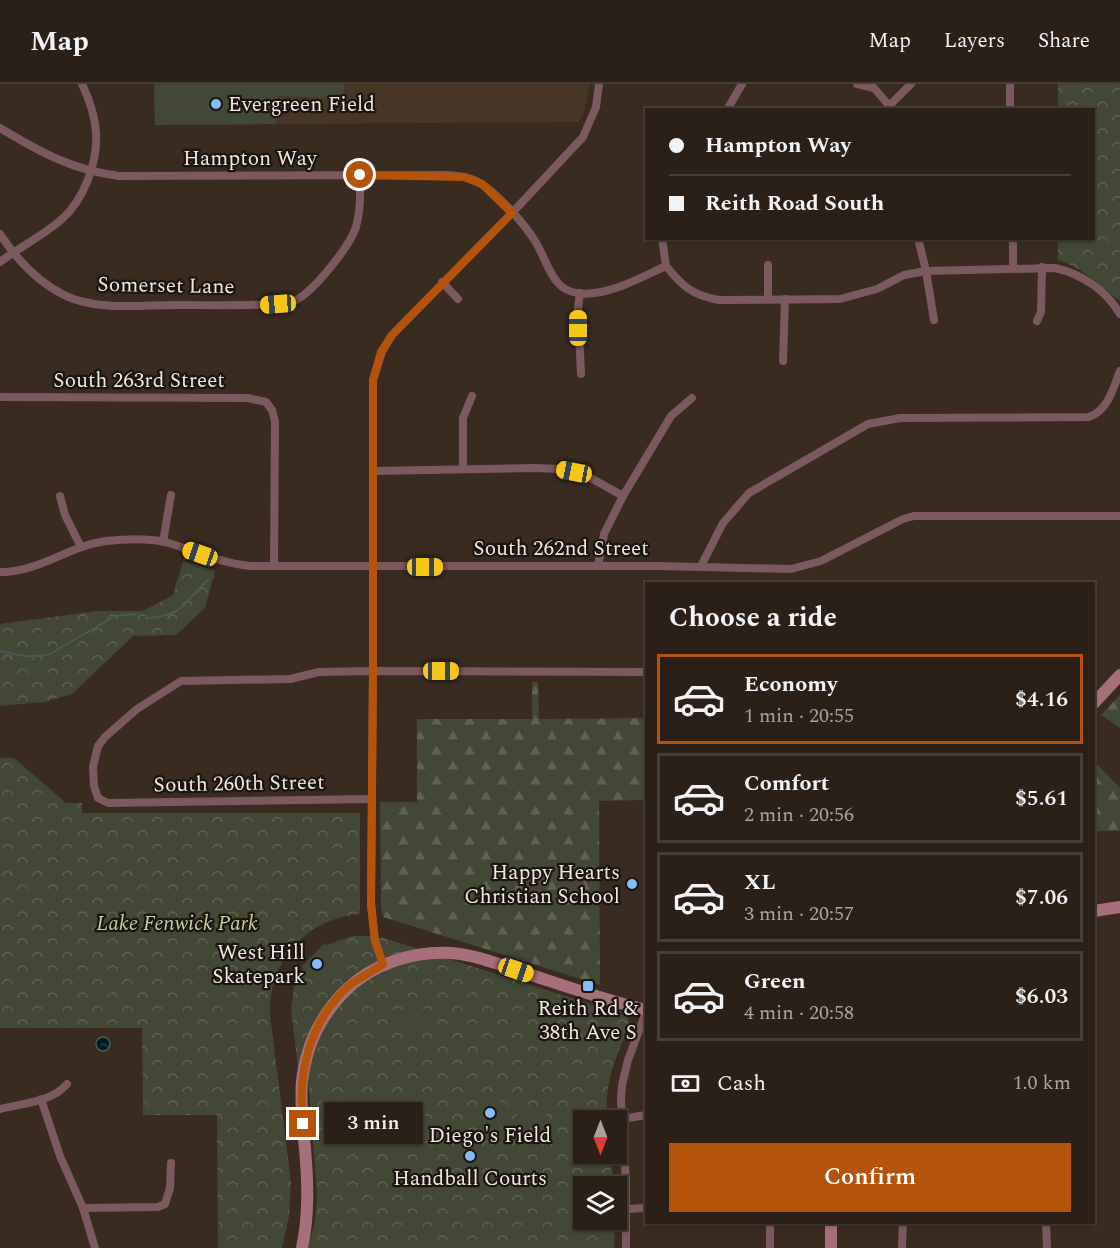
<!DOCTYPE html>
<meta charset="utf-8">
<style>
:root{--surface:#2b2018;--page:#332821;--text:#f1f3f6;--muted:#a6a3a2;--line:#473e37;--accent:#b45309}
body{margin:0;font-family:Spectral,serif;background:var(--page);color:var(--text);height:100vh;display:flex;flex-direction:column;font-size:22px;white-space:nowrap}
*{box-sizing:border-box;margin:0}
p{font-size:20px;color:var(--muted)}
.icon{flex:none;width:33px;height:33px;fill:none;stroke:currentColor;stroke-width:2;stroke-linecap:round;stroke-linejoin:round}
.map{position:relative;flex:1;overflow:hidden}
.panel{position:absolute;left:645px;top:498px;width:450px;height:642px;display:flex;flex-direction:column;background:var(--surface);border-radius:0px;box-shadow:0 2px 4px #0004,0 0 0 2px var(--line)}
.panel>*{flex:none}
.guide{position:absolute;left:645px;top:24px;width:450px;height:132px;border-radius:0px;box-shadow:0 2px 4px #0004,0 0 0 2px var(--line);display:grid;align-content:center;height:132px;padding:0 24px;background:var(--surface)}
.needle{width:39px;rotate:180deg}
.fabs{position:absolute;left:573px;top:1026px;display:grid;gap:12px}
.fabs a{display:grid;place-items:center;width:54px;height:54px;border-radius:0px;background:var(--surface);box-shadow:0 2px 4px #0004,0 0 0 2px var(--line);font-size:30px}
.end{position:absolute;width:27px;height:27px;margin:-14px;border:8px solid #b45309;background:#fff;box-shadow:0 0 0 3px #fff}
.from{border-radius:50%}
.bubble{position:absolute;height:42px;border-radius:0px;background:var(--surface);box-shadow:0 2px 4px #0004,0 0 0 2px var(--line);font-size:20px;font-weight:600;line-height:42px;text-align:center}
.car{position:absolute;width:18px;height:36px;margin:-18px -9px;border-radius:8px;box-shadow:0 0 4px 2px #0007;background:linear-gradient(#f5c518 24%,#345 0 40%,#f5c518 0 76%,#345 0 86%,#f5c518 0)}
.guide b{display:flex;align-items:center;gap:21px;height:57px;font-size:22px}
.guide b+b{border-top:2px solid var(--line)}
.guide i{width:15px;height:15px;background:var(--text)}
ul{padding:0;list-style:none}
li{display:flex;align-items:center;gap:18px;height:90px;margin:0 12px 9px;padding:0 12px;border:3px solid var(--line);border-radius:0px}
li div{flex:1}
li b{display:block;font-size:22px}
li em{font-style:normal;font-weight:600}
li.on{border-color:var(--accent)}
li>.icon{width:54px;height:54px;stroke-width:1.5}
h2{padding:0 24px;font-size:27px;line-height:72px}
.pay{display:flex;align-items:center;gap:15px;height:66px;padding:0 24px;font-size:22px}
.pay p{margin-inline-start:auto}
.cta{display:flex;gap:12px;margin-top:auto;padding:12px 24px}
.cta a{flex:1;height:69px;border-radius:0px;background:var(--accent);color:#fff;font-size:24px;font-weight:600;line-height:69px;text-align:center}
header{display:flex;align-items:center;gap:36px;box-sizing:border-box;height:84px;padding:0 30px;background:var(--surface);border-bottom:2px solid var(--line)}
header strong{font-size:28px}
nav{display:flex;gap:33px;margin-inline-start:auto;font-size:21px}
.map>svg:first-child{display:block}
</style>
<header>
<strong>Map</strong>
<nav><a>Map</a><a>Layers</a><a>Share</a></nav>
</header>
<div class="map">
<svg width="1120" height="1164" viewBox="0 0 1120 1164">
<defs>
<pattern id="forest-firs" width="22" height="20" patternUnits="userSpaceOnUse" patternTransform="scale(1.5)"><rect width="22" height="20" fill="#434735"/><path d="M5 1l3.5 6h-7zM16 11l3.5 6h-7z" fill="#5f6252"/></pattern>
<pattern id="park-crowns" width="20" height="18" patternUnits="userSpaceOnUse" patternTransform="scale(1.5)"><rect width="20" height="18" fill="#434735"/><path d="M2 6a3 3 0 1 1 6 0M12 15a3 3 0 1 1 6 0" fill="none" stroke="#5f6252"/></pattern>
<pattern id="water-ripples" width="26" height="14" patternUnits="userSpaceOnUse" patternTransform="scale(1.5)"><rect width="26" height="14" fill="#011c1f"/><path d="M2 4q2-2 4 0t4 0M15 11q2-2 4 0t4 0" fill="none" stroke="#263d3f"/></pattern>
</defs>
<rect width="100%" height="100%" fill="#392b20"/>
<path fill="#473526" d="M 154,0 L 589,0 L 589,6 L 584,28 L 579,38 L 155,41 Z"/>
<g fill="url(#forest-firs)">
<path d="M 532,598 L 538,598 L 539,635 L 646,634 L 646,716 L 599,717 L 600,901 L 383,833 L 381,823 L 380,718 L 417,718 L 417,635 L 532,635 Z"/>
<path d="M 1120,611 L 1120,644 L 1101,631 Z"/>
<path d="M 1094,680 L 1098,681 L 1120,704 L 1120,747 L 1098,747 L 1094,753 Z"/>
</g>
<g fill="url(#park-crowns)">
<path d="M 1058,0 L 1120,0 L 1120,217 C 1100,202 1082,183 1058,176 L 1058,155 L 1094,154 L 1094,26 L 1058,25 Z"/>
<path d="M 183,477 L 215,487 L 205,524 L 176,551 L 133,552 L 72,610 L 45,618 L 0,622 L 0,540 L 97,527 L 143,527 L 173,511 Z"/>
<path d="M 0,674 L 14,674 L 66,719 L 82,719 L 82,729 L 360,729 L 360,830 C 307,834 268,877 270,931 L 291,1098 L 289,1132 L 282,1164 L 218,1164 L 217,1031 L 143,1031 L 142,944 L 0,944 Z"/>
<path d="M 352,852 L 370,852 L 384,854 L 627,932 L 629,937 L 629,942 C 615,975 604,1000 607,1036 L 584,1036 L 584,1070 L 610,1070 L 613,1102 L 584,1102 L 584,1136 L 615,1136 L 614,1164 L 308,1164 L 315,1137 L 317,1111 L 308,994 L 298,983 L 291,925 L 294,903 L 307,878 L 324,862 Z"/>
</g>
<g fill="#434735">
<path d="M 154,0 L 344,0 L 344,11 L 339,15 L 278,12 L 276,40 L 155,41 Z"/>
<path d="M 325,859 L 333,876 L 330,895 L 325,899 L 319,900 L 304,890 L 302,882 Z"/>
<path d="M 427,925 L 427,947 L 393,948 L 392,926 Z"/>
<path d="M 498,1008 L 500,1011 L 501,1047 L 499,1050 L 481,1050 L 479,1048 L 478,1011 L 481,1009 Z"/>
<path d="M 546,1027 L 547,1054 L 534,1055 L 533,1028 Z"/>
<path d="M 529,1028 L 530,1055 L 518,1056 L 517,1029 Z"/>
<rect x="458" y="1065" width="23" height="14"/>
</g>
<g fill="url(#water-ripples)" stroke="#495959" stroke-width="1.5">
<circle cx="103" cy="960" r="7"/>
<path d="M 337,1016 L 339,1018 L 340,1037 L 338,1041 L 335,1040 L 334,1019 Z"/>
</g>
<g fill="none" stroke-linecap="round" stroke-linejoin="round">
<g stroke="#495959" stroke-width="2">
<path d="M 147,534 C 185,532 183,518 208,496"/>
<path d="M 0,567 C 18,571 32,575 50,570 L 115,532 L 136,530"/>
</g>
<g stroke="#7b595e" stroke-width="8">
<path d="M 857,0 L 874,4 L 893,26"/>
<path d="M 1010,0 L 1010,26"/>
<path d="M 890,21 L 911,0"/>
<path d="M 727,26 L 742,0"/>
<path d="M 0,44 C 40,68 72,86 119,92 L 447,91 C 456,92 465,92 474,96 C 492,103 524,139 535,157 C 551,183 552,215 594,209 C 619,206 644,192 666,182 C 683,203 692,211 719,216 L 840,215 L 877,205 L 904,191 L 926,187 L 1055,184 C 1082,190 1106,206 1120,230"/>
<path d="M 0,150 C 17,176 37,198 66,212 C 99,227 141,221 176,221 C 210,221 244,222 278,220 C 284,219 291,218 296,216 C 314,207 350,162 356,143 C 361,126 360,109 360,91"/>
<path d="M 662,154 L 666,182"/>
<path d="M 918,154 L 926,187 L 934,236"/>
<path d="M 1013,154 L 1013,184"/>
<path d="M 0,178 C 20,163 42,152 61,136 C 84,116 98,78 96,48 C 95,32 89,15 82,0"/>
<path d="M 768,181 L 768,215"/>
<path d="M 442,198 L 458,215"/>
<path d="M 580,209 L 578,224 L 581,290"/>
<path d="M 1037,237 L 1041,228 L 1042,183"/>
<path d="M 783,277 L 785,215"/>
<path d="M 0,313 L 248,314 L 266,318 L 272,326 L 275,337 L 274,482"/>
<path d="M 463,385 L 463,334 L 472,312"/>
<path d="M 373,387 L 535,384 L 558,385 L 589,393 L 623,412"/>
<path d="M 60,412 L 65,431 L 81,463"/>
<path d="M 163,458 L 171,411"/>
<path d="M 598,482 L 604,450 L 623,412 L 671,332 L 692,314"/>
<path d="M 701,482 L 723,439 L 749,409 L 868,340 L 900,334 L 1089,333 C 1108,326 1113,305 1120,287"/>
<path d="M 0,488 C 37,489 69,462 106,457 C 125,455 146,454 165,458 C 194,466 220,479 249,482 L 659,482 L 791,485 L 821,477 L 903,435 L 914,432 L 1120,432"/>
<path d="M 372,715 L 108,719 L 98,714 L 94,702 L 93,683 L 98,662 L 105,653 L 137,625 L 181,597 L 290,595 L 319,588 L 373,587 L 646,588"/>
<path d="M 383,880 L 375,857 L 371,820 L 373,587 L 373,296 L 382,268 L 392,251 L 512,129 L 583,53 L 596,23 L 599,0"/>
<path d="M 41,1015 L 60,1072 L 83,1124 L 95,1164"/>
<path d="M 0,1025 C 21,1020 52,1018 67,1000"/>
<path d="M 622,1035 L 646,1031"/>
<path d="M 83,1124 L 158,1123 L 165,1120 L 170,1104 L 171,1079"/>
<path d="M 627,1125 L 646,1124"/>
<path d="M 770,1138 L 770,1164"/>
<path d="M 1046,1138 L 1047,1164"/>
<path d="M 626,1164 L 626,1098 L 621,1016 L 622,1001 L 628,976 L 646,928"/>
<path d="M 902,1164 L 903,1138"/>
</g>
<g stroke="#a66f79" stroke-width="12">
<path d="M 1094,619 L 1120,591"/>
<path d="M 1094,827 L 1120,823"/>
<path d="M 302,1164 C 309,1131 308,1099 305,1065 C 303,1043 300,1019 302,997 C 306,962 319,934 343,909 C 371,880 412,867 451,869 C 476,871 501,881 525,889 C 565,902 605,916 646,926"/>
<path d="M 831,1164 L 831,1138"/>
</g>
</g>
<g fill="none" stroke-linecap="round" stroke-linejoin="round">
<path stroke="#b45309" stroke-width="8" d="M 303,1040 C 297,988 310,935 351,900 C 361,893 373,887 383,880 L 375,857 L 371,820 L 373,587 L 373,296 L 381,268 L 392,251 L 512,129 L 482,100 L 464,93 L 360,91"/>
</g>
<g fill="#84bcfb" stroke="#1b1510" stroke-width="2">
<circle cx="216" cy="20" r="6"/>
<circle cx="632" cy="800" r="6"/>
<circle cx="317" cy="880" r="6"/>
<rect x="582" y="896" width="12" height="12" rx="3"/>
<circle cx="490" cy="1029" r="6"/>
<circle cx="470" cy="1072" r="6"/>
</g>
<g text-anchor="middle" stroke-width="4.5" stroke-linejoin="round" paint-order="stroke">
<g font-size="21" fill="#f1e7e1" stroke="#1b1510">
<text x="228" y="27" text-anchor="start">Evergreen Field</text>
<text x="620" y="795" text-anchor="end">Happy Hearts<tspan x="620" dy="24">Christian School</tspan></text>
<text x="305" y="875" text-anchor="end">West Hill<tspan x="305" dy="24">Skatepark</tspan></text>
<text x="588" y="931">Reith Rd &amp;<tspan x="588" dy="24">38th Ave S</tspan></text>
<text x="490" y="1058">Diego's Field</text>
<text x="470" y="1101">Handball Courts</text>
</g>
<g font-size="21" fill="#f1e7e1" stroke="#1b1510">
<text x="250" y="81">Hampton Way</text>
<text transform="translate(166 201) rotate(1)" y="7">Somerset Lane</text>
<text x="139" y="303">South 263rd Street</text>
<text x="561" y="471">South 262nd Street</text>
<text transform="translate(239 699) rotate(-1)" y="7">South 260th Street</text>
</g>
<g font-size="21" font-style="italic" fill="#c5d19a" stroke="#1b1510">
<text x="177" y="846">Lake Fenwick Park</text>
</g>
</g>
</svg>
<div class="fabs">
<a><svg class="needle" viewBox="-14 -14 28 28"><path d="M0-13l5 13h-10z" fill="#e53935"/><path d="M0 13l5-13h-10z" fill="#a6a3a2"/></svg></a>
<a><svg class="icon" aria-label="layers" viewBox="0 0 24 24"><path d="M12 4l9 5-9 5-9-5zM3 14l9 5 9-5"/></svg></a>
</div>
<i class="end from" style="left:360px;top:91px"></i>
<i class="end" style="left:303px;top:1040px"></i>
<div class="bubble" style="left:324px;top:1018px;width:99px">3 min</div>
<i class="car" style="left:278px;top:220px;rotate:266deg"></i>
<i class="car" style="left:578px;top:244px;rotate:0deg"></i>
<i class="car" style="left:574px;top:388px;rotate:281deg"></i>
<i class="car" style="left:200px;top:470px;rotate:289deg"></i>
<i class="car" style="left:425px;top:483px;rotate:90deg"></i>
<i class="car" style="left:441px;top:587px;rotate:90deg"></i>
<i class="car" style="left:516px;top:886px;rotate:109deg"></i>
<div class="guide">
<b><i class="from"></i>Hampton Way</b>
<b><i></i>Reith Road South</b>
</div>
<section class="panel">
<h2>Choose a ride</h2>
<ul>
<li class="on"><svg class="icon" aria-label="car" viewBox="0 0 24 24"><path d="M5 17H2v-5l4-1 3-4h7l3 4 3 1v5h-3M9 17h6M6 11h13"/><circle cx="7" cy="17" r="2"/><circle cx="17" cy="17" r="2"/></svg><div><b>Economy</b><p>1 min · 20:55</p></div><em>$4.16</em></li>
<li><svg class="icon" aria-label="car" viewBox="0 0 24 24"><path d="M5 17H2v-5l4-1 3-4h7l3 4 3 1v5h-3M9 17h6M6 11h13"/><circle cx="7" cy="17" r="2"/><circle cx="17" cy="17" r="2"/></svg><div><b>Comfort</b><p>2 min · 20:56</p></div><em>$5.61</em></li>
<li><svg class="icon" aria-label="car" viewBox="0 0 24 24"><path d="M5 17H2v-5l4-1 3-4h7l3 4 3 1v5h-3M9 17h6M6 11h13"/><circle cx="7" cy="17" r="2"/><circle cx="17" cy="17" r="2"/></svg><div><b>XL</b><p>3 min · 20:57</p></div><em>$7.06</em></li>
<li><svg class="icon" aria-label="car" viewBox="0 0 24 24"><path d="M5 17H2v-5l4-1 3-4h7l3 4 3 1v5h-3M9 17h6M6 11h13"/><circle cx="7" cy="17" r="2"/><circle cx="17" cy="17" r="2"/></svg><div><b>Green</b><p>4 min · 20:58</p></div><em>$6.03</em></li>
</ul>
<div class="pay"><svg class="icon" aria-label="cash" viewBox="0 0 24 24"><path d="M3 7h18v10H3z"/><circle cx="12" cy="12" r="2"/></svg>Cash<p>1.0 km</p></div>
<div class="cta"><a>Confirm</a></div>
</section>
</div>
